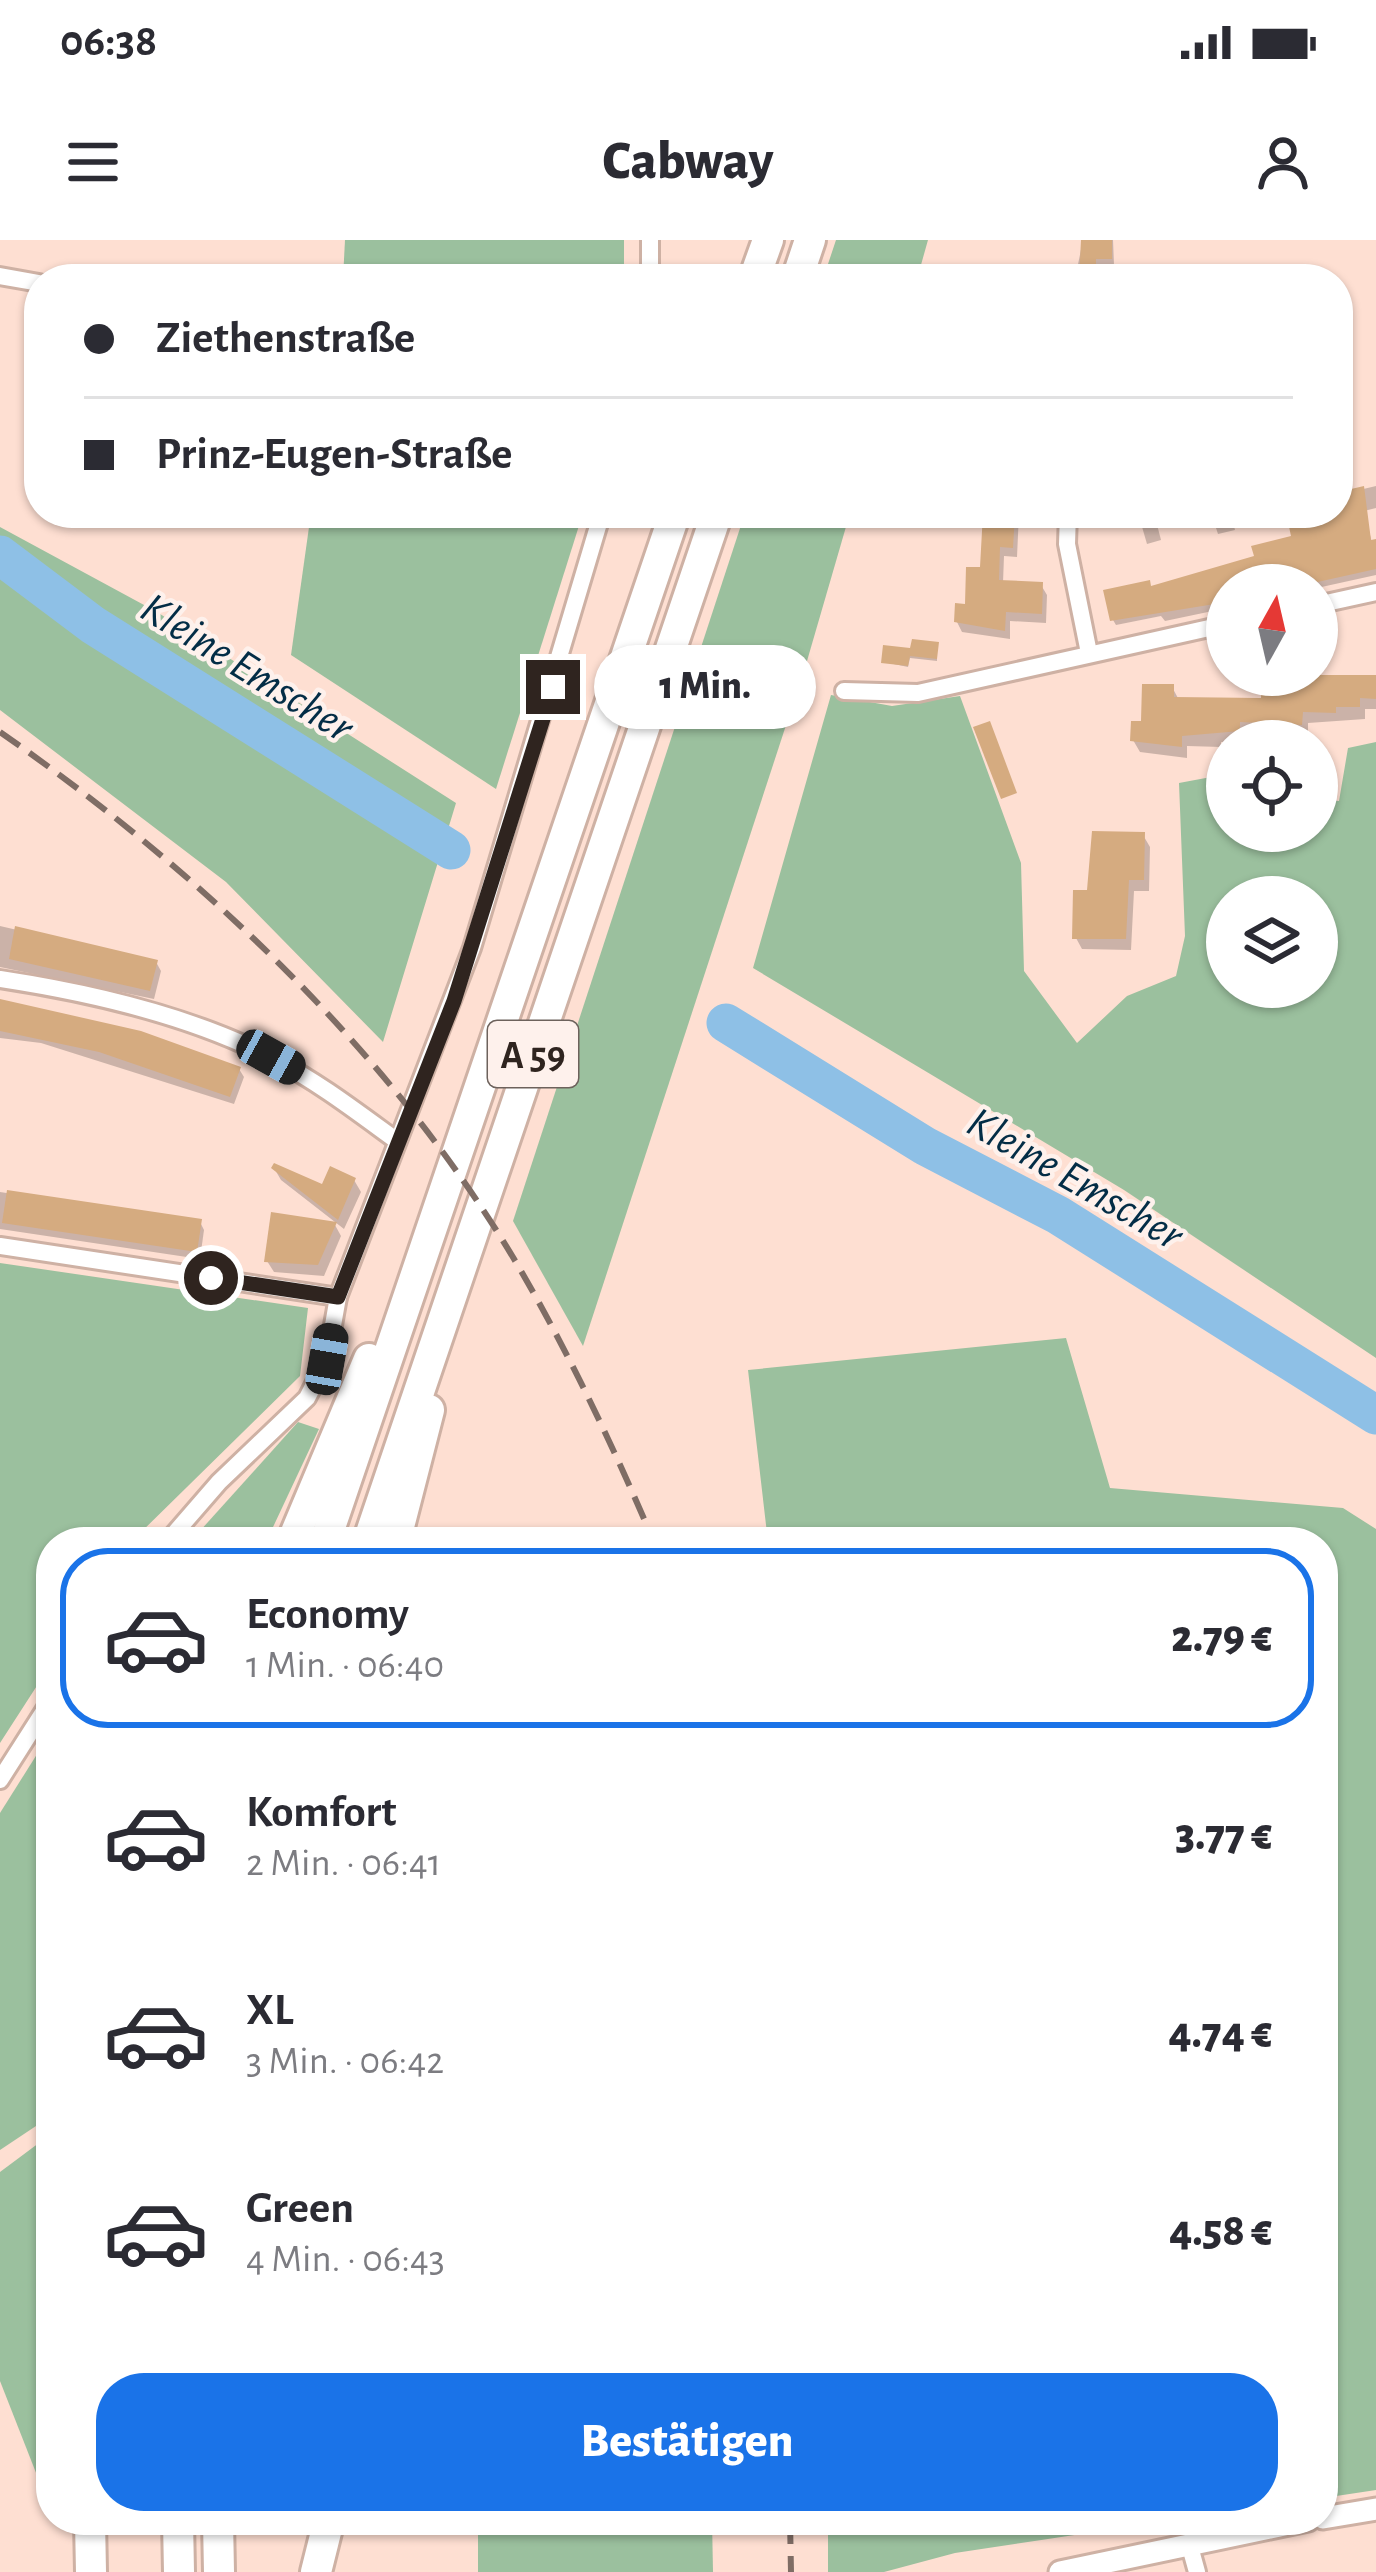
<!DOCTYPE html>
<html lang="de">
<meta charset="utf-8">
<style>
:root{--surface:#fff;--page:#f2f2f3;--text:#2b2b33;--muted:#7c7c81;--line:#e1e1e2;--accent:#1a73e8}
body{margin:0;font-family:"Alegreya Sans",sans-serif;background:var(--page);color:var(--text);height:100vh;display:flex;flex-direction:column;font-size:45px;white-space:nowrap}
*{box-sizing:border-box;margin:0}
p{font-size:39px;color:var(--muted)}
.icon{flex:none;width:66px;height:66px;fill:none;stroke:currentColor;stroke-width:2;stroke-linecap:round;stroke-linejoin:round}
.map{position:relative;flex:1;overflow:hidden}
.side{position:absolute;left:36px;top:1287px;width:1302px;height:1008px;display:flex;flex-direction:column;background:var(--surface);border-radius:48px;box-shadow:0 3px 9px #0004}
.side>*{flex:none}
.banner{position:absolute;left:24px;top:24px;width:1329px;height:264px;border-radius:48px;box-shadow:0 3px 9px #0004;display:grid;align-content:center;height:264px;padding:0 60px;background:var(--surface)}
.needle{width:78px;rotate:8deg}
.tools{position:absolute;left:1206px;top:324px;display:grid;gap:24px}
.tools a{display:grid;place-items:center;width:132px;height:132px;border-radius:50%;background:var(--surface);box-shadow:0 3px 9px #0004;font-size:60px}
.end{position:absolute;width:54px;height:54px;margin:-27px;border:15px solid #2f241f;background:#fff;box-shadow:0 0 0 6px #fff}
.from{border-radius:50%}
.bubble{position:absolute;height:84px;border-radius:42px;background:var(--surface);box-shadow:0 3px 9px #0004;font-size:39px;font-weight:800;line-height:84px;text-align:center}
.car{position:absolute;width:36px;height:72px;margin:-36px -18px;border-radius:15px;box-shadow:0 0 9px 3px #0007;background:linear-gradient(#222 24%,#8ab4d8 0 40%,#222 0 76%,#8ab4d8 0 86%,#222 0)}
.banner b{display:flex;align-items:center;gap:42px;height:114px;font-size:45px}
.banner b+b{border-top:3px solid var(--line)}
.banner i{width:30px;height:30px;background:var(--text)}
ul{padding:21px 0 0;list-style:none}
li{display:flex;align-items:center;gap:36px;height:180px;margin:0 24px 18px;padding:0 36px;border:6px solid transparent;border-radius:48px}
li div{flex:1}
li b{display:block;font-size:45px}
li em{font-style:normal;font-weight:800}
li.active{border-color:var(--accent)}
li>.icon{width:108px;height:108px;stroke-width:1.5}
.button{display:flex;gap:24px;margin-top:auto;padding:24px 60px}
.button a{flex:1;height:138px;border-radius:48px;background:var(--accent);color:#fff;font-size:48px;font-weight:800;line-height:138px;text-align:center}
.status{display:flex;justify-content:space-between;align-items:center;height:84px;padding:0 60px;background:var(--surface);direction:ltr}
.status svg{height:33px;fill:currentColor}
header{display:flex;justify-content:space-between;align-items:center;height:156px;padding:0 60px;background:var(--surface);font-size:54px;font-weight:800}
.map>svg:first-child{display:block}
</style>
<div class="status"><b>06:38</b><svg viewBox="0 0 49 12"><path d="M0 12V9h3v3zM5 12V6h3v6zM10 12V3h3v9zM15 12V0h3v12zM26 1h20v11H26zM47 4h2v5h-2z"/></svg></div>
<header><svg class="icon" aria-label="menu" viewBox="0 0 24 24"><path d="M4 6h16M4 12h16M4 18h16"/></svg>Cabway<svg class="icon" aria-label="person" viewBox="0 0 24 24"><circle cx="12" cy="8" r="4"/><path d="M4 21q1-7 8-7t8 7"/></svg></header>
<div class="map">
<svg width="1376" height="2332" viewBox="0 0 1376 2332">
<rect width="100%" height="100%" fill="#fedfd2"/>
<g fill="#9bc09e" fill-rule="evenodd">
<path d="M 345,0 L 624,0 L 624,39 L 343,39 Z"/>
<path d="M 836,0 L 928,0 L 917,39 L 823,39 Z"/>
<path d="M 311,273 L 583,273 L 496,549 L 291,415 Z"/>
<path d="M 745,273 L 850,273 L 807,421 L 583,1106 L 513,981 Z"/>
<path d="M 0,287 L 157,372 L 456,563 L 383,802 L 226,642 L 0,470 Z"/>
<path d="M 831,455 L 892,466 L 960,456 L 1021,623 L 1024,731 L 1077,803 L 1127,756 L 1176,736 L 1185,696 L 1179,543 L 1227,534 L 1227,591 L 1317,591 L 1317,559 L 1339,561 L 1348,508 L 1376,502 L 1376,1118 L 1124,950 L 753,728 ZM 1227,657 L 1317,657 L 1317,747 L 1227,747 Z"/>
<path d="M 0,1023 L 308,1068 L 300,1136 L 131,1302 L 51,1302 L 51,1424 L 0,1503 Z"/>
<path d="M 1066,1098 L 1110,1248 L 1343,1268 L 1376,1289 L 1376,2250 L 1323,2258 L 1323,1302 L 768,1302 L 748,1130 Z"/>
<path d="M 298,1182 L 319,1189 L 266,1302 L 190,1302 Z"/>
<path d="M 51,1492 L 51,1876 L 0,1910 L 0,1573 Z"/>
<path d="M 51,1894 L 51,2271 L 0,2141 L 0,1932 Z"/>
<path d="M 478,2280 L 712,2280 L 713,2332 L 478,2332 Z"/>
<path d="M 828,2280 L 1174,2280 L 955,2313 L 884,2332 L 828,2332 Z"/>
</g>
<g fill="#0003">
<path d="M 1083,0 L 1113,0 L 1114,25 L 1098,25 L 1097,39 L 1075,39 Z"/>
<path d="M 1150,30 L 1173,37 L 1174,39 L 1147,39 Z"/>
<path d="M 1376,246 L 1376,268 L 1364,271 L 1372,303 L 1376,302 L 1376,335 L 1317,348 L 1227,345 L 1227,368 L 1165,381 L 1161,376 L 1116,385 L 1113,380 L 1295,299 L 1289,273 L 1338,273 L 1338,255 Z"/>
<path d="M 979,273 L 1019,273 L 1017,317 L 1004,316 L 1003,343 L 1041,345 L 1047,355 L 1046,383 L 1010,381 L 1010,399 L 962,392 L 957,382 L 982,330 L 985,291 Z"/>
<path d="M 1138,273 L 1154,273 L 1161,300 L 1147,304 Z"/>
<path d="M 1211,273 L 1231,273 L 1235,290 L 1218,294 Z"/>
<path d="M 937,405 L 937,421 L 910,418 L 908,427 L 884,422 Z"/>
<path d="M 1265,435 L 1376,438 L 1376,469 L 1365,469 L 1365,479 L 1308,483 L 1308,496 L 1245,492 L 1245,501 L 1221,502 L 1221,507 L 1187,506 L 1187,518 L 1140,512 L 1133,500 L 1172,447 L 1179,460 L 1264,462 Z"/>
<path d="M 1143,595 L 1150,607 L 1149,651 L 1134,651 L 1131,710 L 1082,709 L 1076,698 L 1090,653 Z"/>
<path d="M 0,686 L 156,722 L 161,731 L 154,759 L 0,727 Z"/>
<path d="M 0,763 L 239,829 L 244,837 L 234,864 L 41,803 L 0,798 Z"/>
<path d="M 274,928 L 324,948 L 354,940 L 361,952 L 344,989 L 281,940 Z"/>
<path d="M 0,952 L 200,982 L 204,990 L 200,1019 L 0,989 Z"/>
<path d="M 335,985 L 341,996 L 324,1036 L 274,1032 L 267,1021 Z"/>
</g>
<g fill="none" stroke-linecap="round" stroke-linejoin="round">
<g stroke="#8ec0e6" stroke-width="39">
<path d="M 0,315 L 93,385 L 451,610"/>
<path d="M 726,783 L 925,906 L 1058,975 L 1376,1175"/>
</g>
</g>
<g fill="#d5ab80">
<path d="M 1081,0 L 1112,0 L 1112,19 L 1096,19 L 1096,39 L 1079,39 Z"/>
<path d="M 1364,246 L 1371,300 L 1376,299 L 1376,329 L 1304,345 L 1227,345 L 1227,362 L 1110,381 L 1103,350 L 1150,340 L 1151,346 L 1254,316 L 1251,306 L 1291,296 L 1286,273 L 1338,273 L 1338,252 Z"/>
<path d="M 983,273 L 1015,273 L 1013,308 L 1000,307 L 999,340 L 1043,342 L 1042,374 L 1006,372 L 1005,391 L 954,382 L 955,363 L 965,364 L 966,327 L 980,327 Z"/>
<path d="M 912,399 L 939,402 L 937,419 L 910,416 L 908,426 L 881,423 L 883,405 L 910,408 Z"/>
<path d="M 1262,435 L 1376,435 L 1376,459 L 1360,458 L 1360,467 L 1336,467 L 1336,473 L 1303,472 L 1302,485 L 1240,482 L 1240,491 L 1182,496 L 1182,507 L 1130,501 L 1131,481 L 1141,481 L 1142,444 L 1174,444 L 1174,457 L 1261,458 Z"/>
<path d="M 990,481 L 1017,553 L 1001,559 L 973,487 Z"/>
<path d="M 1092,591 L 1145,592 L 1144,640 L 1129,640 L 1126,699 L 1072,699 L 1073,650 L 1087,650 Z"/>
<path d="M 15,686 L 158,720 L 150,751 L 9,719 Z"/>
<path d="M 0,759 L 141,791 L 241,827 L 230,857 L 99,812 L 0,791 Z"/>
<path d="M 274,923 L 322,944 L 330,926 L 356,938 L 338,980 L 271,928 Z"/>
<path d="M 7,950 L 202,979 L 197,1012 L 2,983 Z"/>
<path d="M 271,972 L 337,982 L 318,1025 L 264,1022 Z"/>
</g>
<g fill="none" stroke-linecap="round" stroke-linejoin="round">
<defs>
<g id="minor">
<path d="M 0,36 L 39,43"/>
<path d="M 650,39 L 650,0"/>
<path d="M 1068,273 L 1067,304 L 1089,413"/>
<path d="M 1317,365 L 1376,352"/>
<path d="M 844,451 L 918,453 L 1227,384"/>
<path d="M 0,739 C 92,753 192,776 274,819 C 318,842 357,872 397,901"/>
<path d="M 0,1006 L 338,1057"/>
<path d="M 167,1302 L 219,1242 L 307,1158 L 327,1119 L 338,1057 L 472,708 L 602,273"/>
<path d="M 0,1540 L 51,1460"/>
<path d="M 1189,2303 L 1197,2332"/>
</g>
<g id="tertiary">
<path d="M 1323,2278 L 1376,2269"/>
<path d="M 1060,2332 L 1308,2280"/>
</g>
<g id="motorway">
<path d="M 754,39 L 768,0"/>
<path d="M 797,39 L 810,0"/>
<path d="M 292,1302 L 369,1119"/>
<path d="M 325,1302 L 675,273"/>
<path d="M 368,1302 L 717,273"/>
<path d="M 395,1302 L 429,1170"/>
<path d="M 90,2280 L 91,2332"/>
<path d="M 178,2280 L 179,2332"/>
<path d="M 218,2280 L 219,2332"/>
<path d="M 316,2332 L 329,2280"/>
</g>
</defs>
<use href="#minor" stroke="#ceb1a4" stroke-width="22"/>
<use href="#tertiary" stroke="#ceb1a4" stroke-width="27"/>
<use href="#motorway" stroke="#ceb1a4" stroke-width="36"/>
<use href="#minor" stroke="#fff" stroke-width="16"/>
<use href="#tertiary" stroke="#fff" stroke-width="21"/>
<use href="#motorway" stroke="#fff" stroke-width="30"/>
<g stroke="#7f6d65" stroke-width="6" stroke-dasharray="24 12" stroke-linecap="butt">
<path d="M 0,492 C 201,632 392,813 517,1024 C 569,1113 614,1208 654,1302"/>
<path d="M 790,2280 L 791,2332"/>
</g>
</g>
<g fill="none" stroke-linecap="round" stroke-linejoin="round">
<path stroke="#2f241f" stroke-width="15" d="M 211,1038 L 338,1057 L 454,761 L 553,447"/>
</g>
<g text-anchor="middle" stroke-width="9" stroke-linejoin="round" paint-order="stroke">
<rect fill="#fef1ec" stroke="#6d625c" stroke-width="3" x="488" y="781" width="90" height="66" rx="9"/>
<g font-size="39" font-weight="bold" fill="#2f241f">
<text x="533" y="828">A 59</text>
</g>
<g font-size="45" font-style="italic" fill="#032d46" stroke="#fef1ec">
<text transform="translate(248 426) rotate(32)" y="16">Kleine Emscher</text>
<text transform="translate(1076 937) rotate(30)" y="16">Kleine Emscher</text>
</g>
</g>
</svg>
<div class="tools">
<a><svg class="needle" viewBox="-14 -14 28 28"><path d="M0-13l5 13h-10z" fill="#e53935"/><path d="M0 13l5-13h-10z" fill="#7c7c81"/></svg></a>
<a><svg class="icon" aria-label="locate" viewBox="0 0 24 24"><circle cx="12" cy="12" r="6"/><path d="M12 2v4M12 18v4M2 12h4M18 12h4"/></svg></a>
<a><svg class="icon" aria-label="layers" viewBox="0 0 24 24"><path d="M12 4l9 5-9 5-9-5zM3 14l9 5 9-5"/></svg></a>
</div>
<i class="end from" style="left:211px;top:1038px"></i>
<i class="end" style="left:553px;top:447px"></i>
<div class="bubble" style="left:594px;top:405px;width:222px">1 Min.</div>
<i class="car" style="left:271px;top:817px;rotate:119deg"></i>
<i class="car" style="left:327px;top:1119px;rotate:10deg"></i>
<div class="banner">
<b><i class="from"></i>Ziethenstraße</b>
<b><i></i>Prinz-Eugen-Straße</b>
</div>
<section class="side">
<ul>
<li class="active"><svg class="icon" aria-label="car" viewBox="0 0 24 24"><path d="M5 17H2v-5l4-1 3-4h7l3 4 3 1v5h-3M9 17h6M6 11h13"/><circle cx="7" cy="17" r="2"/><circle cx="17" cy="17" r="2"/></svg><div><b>Economy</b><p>1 Min. · 06:40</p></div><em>2.79 €</em></li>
<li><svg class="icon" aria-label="car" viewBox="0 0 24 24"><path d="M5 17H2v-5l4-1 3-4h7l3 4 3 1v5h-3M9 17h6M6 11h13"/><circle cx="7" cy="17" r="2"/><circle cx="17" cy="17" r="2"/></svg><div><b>Komfort</b><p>2 Min. · 06:41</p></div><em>3.77 €</em></li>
<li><svg class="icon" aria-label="car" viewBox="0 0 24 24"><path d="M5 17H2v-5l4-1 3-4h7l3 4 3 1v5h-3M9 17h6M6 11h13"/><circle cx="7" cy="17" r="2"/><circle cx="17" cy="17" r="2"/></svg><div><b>XL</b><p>3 Min. · 06:42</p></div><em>4.74 €</em></li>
<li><svg class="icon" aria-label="car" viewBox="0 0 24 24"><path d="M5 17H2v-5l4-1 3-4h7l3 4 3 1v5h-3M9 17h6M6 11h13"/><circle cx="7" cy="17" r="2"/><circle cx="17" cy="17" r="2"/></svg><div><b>Green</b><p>4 Min. · 06:43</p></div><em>4.58 €</em></li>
</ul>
<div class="button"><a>Bestätigen</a></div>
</section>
</div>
